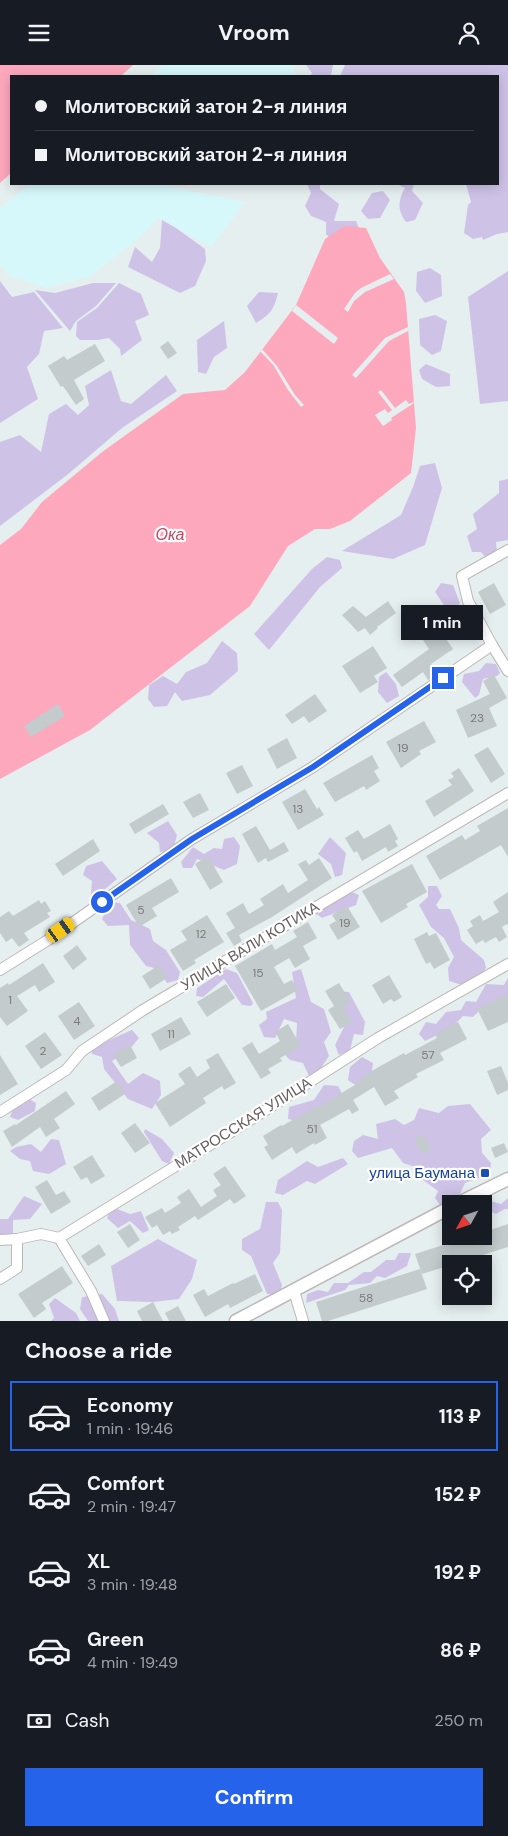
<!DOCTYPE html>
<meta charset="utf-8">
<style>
:root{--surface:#171b24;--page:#242831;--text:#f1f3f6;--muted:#9ea1a6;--line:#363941;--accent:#2563eb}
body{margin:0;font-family:"DM Sans",sans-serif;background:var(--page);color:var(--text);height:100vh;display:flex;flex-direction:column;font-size:19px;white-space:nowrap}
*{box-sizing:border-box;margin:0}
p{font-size:16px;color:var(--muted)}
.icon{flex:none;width:28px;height:28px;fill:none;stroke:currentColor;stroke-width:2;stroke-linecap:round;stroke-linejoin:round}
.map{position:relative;height:1256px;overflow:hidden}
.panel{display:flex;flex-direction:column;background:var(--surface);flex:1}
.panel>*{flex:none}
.guide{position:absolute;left:10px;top:10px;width:489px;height:110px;border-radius:0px;box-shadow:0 2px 12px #0003;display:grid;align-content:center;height:110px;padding:0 25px;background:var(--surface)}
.needle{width:32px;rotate:230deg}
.tools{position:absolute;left:442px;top:1130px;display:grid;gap:10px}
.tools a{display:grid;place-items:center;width:50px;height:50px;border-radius:0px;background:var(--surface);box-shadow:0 2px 12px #0003;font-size:25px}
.end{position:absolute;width:22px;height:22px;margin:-11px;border:6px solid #2563eb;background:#fff;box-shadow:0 0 0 2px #fff}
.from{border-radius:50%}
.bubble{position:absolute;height:35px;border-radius:0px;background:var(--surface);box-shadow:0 2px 12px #0003;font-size:16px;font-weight:700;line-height:35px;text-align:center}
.car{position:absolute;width:15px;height:30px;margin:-15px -8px;border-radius:6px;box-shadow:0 0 4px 1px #0007;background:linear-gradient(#f5c518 24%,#345 0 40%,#f5c518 0 76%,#345 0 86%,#f5c518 0)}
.guide b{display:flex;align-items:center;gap:18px;height:48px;font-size:19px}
.guide b+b{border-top:1px solid var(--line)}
.guide i{width:12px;height:12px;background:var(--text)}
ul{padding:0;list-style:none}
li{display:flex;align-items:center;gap:15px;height:70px;margin:0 10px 8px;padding:0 15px;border:2px solid transparent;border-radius:0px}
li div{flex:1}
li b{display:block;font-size:19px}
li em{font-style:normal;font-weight:700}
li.selected{border-color:var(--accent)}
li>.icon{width:45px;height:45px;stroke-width:1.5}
h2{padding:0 25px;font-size:22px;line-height:60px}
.pay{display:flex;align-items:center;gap:12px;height:55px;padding:0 25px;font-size:19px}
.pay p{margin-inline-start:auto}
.cta{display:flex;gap:10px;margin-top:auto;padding:10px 25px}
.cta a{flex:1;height:58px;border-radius:0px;background:var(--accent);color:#fff;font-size:20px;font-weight:700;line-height:58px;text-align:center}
header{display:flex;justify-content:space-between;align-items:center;height:65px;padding:0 25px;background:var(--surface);font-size:22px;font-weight:700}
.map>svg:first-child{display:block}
</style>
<header><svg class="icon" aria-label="menu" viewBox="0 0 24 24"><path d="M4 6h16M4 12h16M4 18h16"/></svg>Vroom<svg class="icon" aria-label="person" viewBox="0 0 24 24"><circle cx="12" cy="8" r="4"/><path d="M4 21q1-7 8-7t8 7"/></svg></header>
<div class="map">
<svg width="508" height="1256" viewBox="0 0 508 1256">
<rect width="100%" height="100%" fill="#e6eff0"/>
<g fill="#cec3e7">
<path d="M 306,0 L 333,0 L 331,11 L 310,11 L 312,8 Z"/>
<path d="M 345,0 L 508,0 L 508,167 L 497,169 L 483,175 L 482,172 L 473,174 L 464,168 L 468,140 L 471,137 L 466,119 L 498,119 L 498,11 L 340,11 Z"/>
<path d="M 307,119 L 320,119 L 320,124 L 339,139 L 334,156 L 356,156 L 360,166 L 336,179 L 326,169 L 326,157 L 311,151 L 305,141 L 311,128 Z"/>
<path d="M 397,119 L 414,119 L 412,126 L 423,138 L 415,155 L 406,157 C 397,146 398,134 405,123 Z"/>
<path d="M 383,126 L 390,135 L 380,153 L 368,154 L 361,146 L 372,128 Z"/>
<path d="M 162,155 L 176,163 L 205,184 L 206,196 L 195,221 L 180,228 L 128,202 L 135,182 L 152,197 L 160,183 Z"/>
<path d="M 430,203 L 441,210 L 442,231 L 425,238 L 416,226 L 417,207 Z"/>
<path d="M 508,206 L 508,336 L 480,339 L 468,232 Z"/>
<path d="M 0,216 L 12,232 L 34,227 L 63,263 L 44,266 L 39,289 L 27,302 L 38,334 L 0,358 Z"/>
<path d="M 93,218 L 116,218 L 96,241 L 76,256 L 70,266 L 35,225 L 55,228 Z"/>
<path d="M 119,218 L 141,229 L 149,250 L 135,256 L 142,275 L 121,291 L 120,284 L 109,273 L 98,275 L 80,275 L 76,271 L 77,257 L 97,243 Z"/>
<path d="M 259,227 L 278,228 C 274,244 271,249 256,258 L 247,241 Z"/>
<path d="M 435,250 L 447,256 L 441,286 L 432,290 L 420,280 L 419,254 Z"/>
<path d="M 224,256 L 227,283 L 214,292 L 206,309 L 198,307 L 197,275 Z"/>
<path d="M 426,299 L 450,309 L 450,321 L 436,322 L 422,314 L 419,305 Z"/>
<path d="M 111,305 L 121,336 L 131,339 L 166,310 L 177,326 L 122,363 L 67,410 L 0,461 L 0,377 L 20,370 L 41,387 L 49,349 L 66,339 L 78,350 L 89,340 L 85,321 Z"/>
<path d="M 435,398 L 442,423 L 425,480 L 393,494 L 342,486 L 401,450 L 413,422 L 420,401 Z"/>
<path d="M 508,414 L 508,475 L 496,477 L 497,488 L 487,494 L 481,487 L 472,487 L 467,471 L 477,464 L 473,449 L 499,428 L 499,416 Z"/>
<path d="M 327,492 L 340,495 L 342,503 L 320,522 L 269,585 L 254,569 L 312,504 Z"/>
<path d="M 441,518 L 453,520 L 460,538 L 456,544 L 446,543 L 435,527 Z"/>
<path d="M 222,576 L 237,588 L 238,606 L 210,630 L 182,636 L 175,627 L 167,641 L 154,642 L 148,634 L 149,620 L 163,611 L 177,619 L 186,607 L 207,598 Z"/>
<path d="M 486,598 L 496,599 L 500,608 L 497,611 L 483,614 L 479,630 L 475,633 L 462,617 L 464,609 L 479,606 Z"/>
<path d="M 386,607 L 396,619 L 399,631 L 387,638 L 378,627 L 379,612 Z"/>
<path d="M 168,756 L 177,770 L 173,786 L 160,787 L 159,778 L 147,768 Z"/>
<path d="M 234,772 L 240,781 L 237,799 L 224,805 L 197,794 L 192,803 L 183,803 L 181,797 L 193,782 L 204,789 L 214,783 L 222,784 L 224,774 Z"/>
<path d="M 330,772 L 346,788 L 342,810 L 335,812 L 331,799 L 318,789 Z"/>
<path d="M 102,796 L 117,814 L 104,825 L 97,840 L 90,838 L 92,816 L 83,810 L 86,801 Z"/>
<path d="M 428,821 L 437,821 L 442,831 L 436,840 L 439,844 L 450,844 L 459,863 L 461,875 L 484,895 L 486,903 L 478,914 L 465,921 L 449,916 L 448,903 L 454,892 L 444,873 L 431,862 L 419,840 L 428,832 Z"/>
<path d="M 349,826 L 359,830 L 356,840 L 322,853 L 317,849 L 320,841 Z"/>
<path d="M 111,837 L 120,838 L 131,855 L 150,864 L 153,876 L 166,885 L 180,907 L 178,915 L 167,918 L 158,904 L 146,901 L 130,880 L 129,860 L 108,861 L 102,854 Z"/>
<path d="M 226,904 L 237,908 L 253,938 L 251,941 L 242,940 L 224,914 L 203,932 L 196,931 L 197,923 Z"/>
<path d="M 301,904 L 311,937 L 324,944 L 331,967 L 324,977 L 329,991 L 317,1009 L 310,1013 L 303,998 L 290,995 L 282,987 L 296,978 L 297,958 L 284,954 L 275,973 L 264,972 L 259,960 L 267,954 L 266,947 L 296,933 L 292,907 Z"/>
<path d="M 508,913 L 508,935 L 481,944 L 473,952 L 463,951 L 450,964 L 425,976 L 419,969 L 426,957 L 436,959 L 446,947 L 461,945 L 466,936 L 476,937 L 486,919 L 504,920 Z"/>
<path d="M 339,926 L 349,927 L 365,957 L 363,970 L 354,969 L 350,985 L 339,990 L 335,980 L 347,956 L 338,936 Z"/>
<path d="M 132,965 L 139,973 L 128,986 L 112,996 L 128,1019 L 143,1008 L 160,1016 L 161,1030 L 152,1044 L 128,1034 L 104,1004 L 102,992 L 92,989 L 91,983 Z"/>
<path d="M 362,992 L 373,998 L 371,1013 L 358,1022 L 348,1015 L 350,1002 Z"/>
<path d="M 324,1020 L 338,1021 L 344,1032 L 301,1057 L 288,1054 L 289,1042 L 314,1035 Z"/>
<path d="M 28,1033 L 36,1038 L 35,1046 L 18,1055 L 10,1052 L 15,1038 Z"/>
<path d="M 470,1039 L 491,1065 L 481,1074 L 482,1088 L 491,1098 L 490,1109 L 465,1118 L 460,1129 L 441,1141 L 435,1133 L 438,1126 L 423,1115 L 422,1104 L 403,1098 L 392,1083 L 358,1093 L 352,1086 L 354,1076 L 363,1070 L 378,1074 L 376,1059 L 395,1054 L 404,1060 L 414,1055 L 419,1043 L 439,1048 L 448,1041 Z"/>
<path d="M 145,1064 L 162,1074 L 174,1088 L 169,1099 L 162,1096 L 144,1067 Z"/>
<path d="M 51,1074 L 59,1075 L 66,1099 L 49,1109 L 33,1106 L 30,1096 L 20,1094 L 10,1086 L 16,1082 L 31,1079 L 41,1087 Z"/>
<path d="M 343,1093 L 348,1099 L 315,1119 L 307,1116 L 283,1130 L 275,1128 L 278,1115 L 307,1096 L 318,1102 Z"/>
<path d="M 24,1131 L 42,1139 L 30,1154 L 13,1155 L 13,1168 L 0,1174 L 0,1154 L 8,1154 Z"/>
<path d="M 508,1133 L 508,1144 L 505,1144 L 496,1149 L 486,1145 L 491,1136 L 501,1139 Z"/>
<path d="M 266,1137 L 278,1137 L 282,1145 L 280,1188 L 273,1198 L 282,1220 L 279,1230 L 267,1229 L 251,1191 L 242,1185 L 242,1174 L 260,1164 Z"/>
<path d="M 112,1142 L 130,1149 L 141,1146 L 149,1165 L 143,1168 L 130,1156 L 118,1163 L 107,1153 Z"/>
<path d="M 158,1174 L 197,1195 L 192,1214 L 179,1234 L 153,1237 L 117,1236 L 111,1201 Z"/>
<path d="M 399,1188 L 411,1188 L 407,1201 L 385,1213 L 377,1211 L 370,1218 L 349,1220 L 345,1225 L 306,1238 L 307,1229 L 318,1225 L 328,1227 L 334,1218 L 348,1218 L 364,1207 L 371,1207 L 386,1195 L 395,1195 Z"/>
<path d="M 102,1229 L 115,1244 L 119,1256 L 88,1256 L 80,1244 L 82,1232 Z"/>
<path d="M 55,1233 L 76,1248 L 80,1256 L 51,1256 L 54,1253 L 49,1239 Z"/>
</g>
<g fill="#d7f8fb">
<path d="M 163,0 L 293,0 L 296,11 L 151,11 Z"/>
<path d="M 30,119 L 157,119 L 245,137 L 211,182 L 159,153 L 140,172 L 91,211 L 46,223 L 8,210 L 0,200 L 0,143 Z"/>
</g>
<g fill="#fea8be">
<path d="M 0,0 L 133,0 L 121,11 L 11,11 L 11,108 L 0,118 Z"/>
<path d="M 344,161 L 366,163 L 380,193 L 404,227 L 406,238 L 416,363 L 411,408 L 350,456 L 330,464 L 315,464 L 288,481 L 250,541 L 90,665 L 0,714 L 0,480 L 21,464 L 42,437 L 102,387 L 183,329 L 225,325 L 245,307 L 296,240 L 325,174 Z"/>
</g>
<g fill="#e6eff0">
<path d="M 390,209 L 394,214 L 365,227 L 354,236 L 348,247 L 344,244 L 355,228 L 361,223 Z"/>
<path d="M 296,240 L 338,273 L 334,279 L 292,246 Z"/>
<path d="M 408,262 L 408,266 L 389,276 L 356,313 L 352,310 L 385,273 Z"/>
<path d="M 262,284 L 277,301 L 295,330 L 304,340 L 301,342 L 288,325 L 274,301 L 260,286 Z"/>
<path d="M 381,325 L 395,343 L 406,335 L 409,339 L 413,337 L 414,338 L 391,353 L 392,355 L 383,361 L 375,350 L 385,344 L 388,348 L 392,345 L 378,327 Z"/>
</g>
<g fill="#c3cbcc">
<path d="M 168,276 L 177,288 L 168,294 L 160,282 Z"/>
<path d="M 95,279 L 105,296 L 74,315 L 84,334 L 76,340 L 63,321 L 61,322 L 48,301 L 64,291 L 67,295 Z"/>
<path d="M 494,518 L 506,540 L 490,549 L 478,527 Z"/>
<path d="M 388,536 L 396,548 L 377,562 L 378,563 L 370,570 L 365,563 L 358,567 L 342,550 L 353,541 L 366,552 Z"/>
<path d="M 433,563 L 441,574 L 444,571 L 453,584 L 431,599 L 438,609 L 428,615 L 423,607 L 402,622 L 393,610 L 429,584 L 421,572 Z"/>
<path d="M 373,581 L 387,603 L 374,611 L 378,617 L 360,628 L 342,601 Z"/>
<path d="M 494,610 L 507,633 L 489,643 L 497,661 L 468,673 L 456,645 L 490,629 L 483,616 Z"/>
<path d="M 315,629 L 327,646 L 309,658 L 304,651 L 292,659 L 285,650 Z"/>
<path d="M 58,639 L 65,651 L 31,672 L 24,661 Z"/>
<path d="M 424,656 L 436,677 L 419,686 L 421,689 L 401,703 L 386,677 Z"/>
<path d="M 287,673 L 297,693 L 277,704 L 267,684 Z"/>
<path d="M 488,682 L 505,709 L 491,718 L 474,690 Z"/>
<path d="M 372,690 L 379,703 L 374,706 L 380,716 L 366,725 L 364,721 L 335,737 L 323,718 Z"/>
<path d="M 242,700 L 253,721 L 237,729 L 226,708 Z"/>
<path d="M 459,703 L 474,726 L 434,752 L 425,736 L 452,720 L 448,715 L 454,712 L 451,708 Z"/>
<path d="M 305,724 L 317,744 L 319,742 L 324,750 L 298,765 L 282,737 Z"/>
<path d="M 200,728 L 209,745 L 193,753 L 183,737 Z"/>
<path d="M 163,739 L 169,749 L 135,769 L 129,759 Z"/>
<path d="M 508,743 L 508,792 L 501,780 L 440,815 L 426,791 L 462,770 L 465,775 L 480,766 L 477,761 Z"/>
<path d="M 390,759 L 398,774 L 395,776 L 398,781 L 388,787 L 386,782 L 362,796 L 357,786 L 354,788 L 345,773 L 358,765 L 364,774 Z"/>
<path d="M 256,761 L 270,785 L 284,777 L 289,786 L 268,797 L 266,793 L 258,798 L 242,769 Z"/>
<path d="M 93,774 L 100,786 L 63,811 L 55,799 Z"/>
<path d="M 208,791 L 223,817 L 210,825 L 195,799 Z"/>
<path d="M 319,793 L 332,813 L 272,852 L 239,870 L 242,876 L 234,881 L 226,868 L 235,863 L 226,848 L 243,838 L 249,849 L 264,840 L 260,834 L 283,819 L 288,828 L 308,815 L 298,799 L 306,795 L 309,800 Z"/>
<path d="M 412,799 L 427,827 L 406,839 L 408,842 L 381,858 L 362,826 Z"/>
<path d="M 171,813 L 179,827 L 152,843 L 157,851 L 139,862 L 126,840 Z"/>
<path d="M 508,827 L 508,861 L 507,859 L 502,862 L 507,872 L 499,877 L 496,872 L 485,878 L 483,875 L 476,879 L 467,865 L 473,861 L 470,856 L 480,850 L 483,856 L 499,847 L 493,837 Z"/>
<path d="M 39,835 L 41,839 L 45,836 L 51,846 L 47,848 L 50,852 L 24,868 L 29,875 L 19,882 L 12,873 L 6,877 L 0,868 L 0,852 L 9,846 L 13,851 Z"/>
<path d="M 347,841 L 360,862 L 338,875 L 329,860 L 336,856 L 332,850 Z"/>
<path d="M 207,850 L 224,877 L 194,895 L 196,898 L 183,906 L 170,885 L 187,875 L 181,866 Z"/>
<path d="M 308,857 L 317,873 L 303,881 L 310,894 L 295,903 L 289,893 L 274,902 L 284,919 L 292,915 L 298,925 L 261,946 L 235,901 L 272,879 L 275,885 L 297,872 L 293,866 Z"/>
<path d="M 427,867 L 429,871 L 436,868 L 450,895 L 434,904 L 430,897 L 426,899 L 414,874 Z"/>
<path d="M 77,880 L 87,894 L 73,905 L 63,891 Z"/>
<path d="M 43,898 L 55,917 L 39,927 L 35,920 L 17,931 L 28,946 L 7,961 L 0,952 L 0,923 L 8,918 L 9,920 Z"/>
<path d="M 159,900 L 167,913 L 150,924 L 142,911 Z"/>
<path d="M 389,910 L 402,932 L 394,937 L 391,934 L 383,939 L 372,920 Z"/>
<path d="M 339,918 L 351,938 L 343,942 L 352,957 L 340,964 L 328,945 L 334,941 L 325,926 Z"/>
<path d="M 226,919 L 235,933 L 207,952 L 197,937 Z"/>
<path d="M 508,929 L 508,957 L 488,966 L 477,944 Z"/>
<path d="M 79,937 L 95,961 L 74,975 L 58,951 Z"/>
<path d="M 181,952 L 191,969 L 160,986 L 151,969 Z"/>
<path d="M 458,957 L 467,974 L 440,988 L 444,995 L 416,1009 L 418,1012 L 394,1026 L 399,1033 L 385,1041 L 374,1022 L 353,1035 L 359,1045 L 352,1049 L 349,1044 L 320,1060 L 327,1073 L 315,1080 L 314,1078 L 296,1089 L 292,1082 L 272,1095 L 264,1082 L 268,1080 L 263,1071 L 281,1060 L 282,1061 L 317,1041 L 318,1042 L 360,1017 L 359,1015 L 375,1004 L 404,988 L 405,990 L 437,973 L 435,969 Z"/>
<path d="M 288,959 L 301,981 L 280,993 L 282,996 L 268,1004 L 271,1008 L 261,1014 L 242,983 L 252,977 L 259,989 L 280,976 L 275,967 Z"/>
<path d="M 45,967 L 62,990 L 41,1004 L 25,981 Z"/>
<path d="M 130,980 L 137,993 L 121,1002 L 113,990 Z"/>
<path d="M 218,988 L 236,1018 L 224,1025 L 222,1021 L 203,1033 L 206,1038 L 170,1062 L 155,1038 L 185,1019 L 178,1009 L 190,1001 L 197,1012 L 210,1003 L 206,995 Z"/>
<path d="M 0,990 L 18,1019 L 0,1030 Z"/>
<path d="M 501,1001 L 508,1018 L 508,1025 L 497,1030 L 487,1006 Z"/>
<path d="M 117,1016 L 125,1029 L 99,1046 L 91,1033 Z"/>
<path d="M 66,1026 L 75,1039 L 54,1054 L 60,1063 L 46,1072 L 40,1062 L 12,1082 L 3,1066 L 15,1059 L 16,1060 Z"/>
<path d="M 135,1058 L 150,1078 L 135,1088 L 121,1068 Z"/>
<path d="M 423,1069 L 431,1084 L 422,1089 L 414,1074 Z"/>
<path d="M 504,1078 L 508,1087 L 495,1093 L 491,1083 Z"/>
<path d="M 92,1090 L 105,1111 L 91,1119 L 87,1112 L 81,1115 L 73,1102 Z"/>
<path d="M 225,1101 L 246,1131 L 234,1139 L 230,1134 L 198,1155 L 195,1151 L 178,1162 L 180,1165 L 172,1169 L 170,1166 L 163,1170 L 157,1160 L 152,1163 L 145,1152 L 162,1143 L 165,1148 L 181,1138 L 177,1132 L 189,1124 L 201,1142 L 217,1131 L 213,1125 L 221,1120 L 213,1109 Z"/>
<path d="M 47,1115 L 56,1130 L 64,1126 L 71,1137 L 51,1149 L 35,1122 Z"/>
<path d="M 130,1159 L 140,1175 L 128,1183 L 117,1167 Z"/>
<path d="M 508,1159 L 508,1182 L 422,1209 L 415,1189 L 471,1171 L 484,1171 L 484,1167 Z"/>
<path d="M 99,1179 L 106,1190 L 88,1201 L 81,1191 Z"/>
<path d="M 62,1201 L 73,1218 L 42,1238 L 46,1244 L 34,1253 L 18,1229 Z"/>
<path d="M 420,1204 L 427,1224 L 328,1256 L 322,1256 L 316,1237 Z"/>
<path d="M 255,1209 L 263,1226 L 230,1243 L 228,1239 L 205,1252 L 193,1230 L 204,1224 L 208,1231 L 233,1218 L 234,1219 Z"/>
<path d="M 153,1237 L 163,1256 L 142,1256 L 137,1246 Z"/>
<path d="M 178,1241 L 186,1256 L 169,1256 L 165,1248 Z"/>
</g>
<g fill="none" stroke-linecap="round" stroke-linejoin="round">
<defs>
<g id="minor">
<path d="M 508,485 L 462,511 L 468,536 L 492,580 L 508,606"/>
<path d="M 0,905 L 48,875 L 192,774 L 313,702 L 492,580"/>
<path d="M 0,1047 L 66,1005 L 82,986 L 143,945 L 508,728"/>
<path d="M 59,1173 L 91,1226 L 104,1256"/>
<path d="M 0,1175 L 17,1174"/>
<path d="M 0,1214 L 17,1203 L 17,1174 L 41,1169 L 59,1173 L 244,1059 L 378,973 L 508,899"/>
<path d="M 294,1226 L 303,1256"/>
</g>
<g id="tertiary">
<path d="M 457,1139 L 508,1114"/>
<path d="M 236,1256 L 451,1142"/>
</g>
</defs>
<use href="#minor" stroke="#bdb7b7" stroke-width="12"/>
<use href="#tertiary" stroke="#bdb7b7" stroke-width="15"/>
<use href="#minor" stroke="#fff" stroke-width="10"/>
<use href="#tertiary" stroke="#fff" stroke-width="12"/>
</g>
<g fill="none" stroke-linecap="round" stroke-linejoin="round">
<path stroke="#2563eb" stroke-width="6" d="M 102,837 L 192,774 L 313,702 L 443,613"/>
</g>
<rect fill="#1a4fb4" stroke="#fff" stroke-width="2" x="480" y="1103" width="10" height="10" rx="2.5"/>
<g text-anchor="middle" stroke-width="4.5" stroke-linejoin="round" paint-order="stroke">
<g font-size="12" fill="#7e797a">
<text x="477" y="657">23</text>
<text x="403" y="687">19</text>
<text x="298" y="748">13</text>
<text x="141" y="849">5</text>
<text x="345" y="862">19</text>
<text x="201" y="873">12</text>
<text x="258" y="912">15</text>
<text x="10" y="939">1</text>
<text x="77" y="960">4</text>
<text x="171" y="973">11</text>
<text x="43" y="990">2</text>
<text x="428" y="994">57</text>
<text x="312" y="1068">51</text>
<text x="366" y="1237">58</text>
</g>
<g font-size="15" fill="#675e5f" stroke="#fff">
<text transform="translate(250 881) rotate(-31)" y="5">УЛИЦА ВАЛИ КОТИКА</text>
<text transform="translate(243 1058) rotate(-32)" y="5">МАТРОССКАЯ УЛИЦА</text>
</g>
<g font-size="15" fill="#164399" stroke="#fff" text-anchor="end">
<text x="475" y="1113">улица Баумана</text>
</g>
<g font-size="16" font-style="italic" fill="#c4495f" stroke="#fff">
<text x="170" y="475">Ока</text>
</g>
</g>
</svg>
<div class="tools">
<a><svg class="needle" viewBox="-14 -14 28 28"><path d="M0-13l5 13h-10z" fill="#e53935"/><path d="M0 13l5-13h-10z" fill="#9ea1a6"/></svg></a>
<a><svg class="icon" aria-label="locate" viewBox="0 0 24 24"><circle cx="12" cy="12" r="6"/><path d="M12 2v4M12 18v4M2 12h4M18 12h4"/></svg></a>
</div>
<i class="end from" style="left:102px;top:837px"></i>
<i class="end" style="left:443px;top:613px"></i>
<div class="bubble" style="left:401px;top:540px;width:82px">1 min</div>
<i class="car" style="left:61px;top:865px;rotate:55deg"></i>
<div class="guide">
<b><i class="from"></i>Молитовский затон 2-я линия</b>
<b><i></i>Молитовский затон 2-я линия</b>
</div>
</div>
<section class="panel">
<h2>Choose a ride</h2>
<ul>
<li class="selected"><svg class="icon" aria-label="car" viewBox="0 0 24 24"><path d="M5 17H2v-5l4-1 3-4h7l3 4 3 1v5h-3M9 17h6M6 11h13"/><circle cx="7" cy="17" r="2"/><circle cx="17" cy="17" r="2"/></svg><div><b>Economy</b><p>1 min · 19:46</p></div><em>113 ₽</em></li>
<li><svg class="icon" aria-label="car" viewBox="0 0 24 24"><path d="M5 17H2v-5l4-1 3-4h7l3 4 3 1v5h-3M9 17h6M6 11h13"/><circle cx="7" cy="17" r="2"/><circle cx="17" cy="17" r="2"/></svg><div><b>Comfort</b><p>2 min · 19:47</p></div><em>152 ₽</em></li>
<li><svg class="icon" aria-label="car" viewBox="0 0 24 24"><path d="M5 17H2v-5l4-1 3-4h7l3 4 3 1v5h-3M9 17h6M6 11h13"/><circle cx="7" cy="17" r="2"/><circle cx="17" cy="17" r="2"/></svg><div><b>XL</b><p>3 min · 19:48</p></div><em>192 ₽</em></li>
<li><svg class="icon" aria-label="car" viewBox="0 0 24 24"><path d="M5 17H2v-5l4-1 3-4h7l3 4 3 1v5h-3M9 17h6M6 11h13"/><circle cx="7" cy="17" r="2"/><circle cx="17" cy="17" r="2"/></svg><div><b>Green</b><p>4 min · 19:49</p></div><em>86 ₽</em></li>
</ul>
<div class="pay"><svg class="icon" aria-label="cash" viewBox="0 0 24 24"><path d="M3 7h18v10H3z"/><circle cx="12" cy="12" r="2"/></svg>Cash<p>250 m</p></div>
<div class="cta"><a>Confirm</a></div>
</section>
